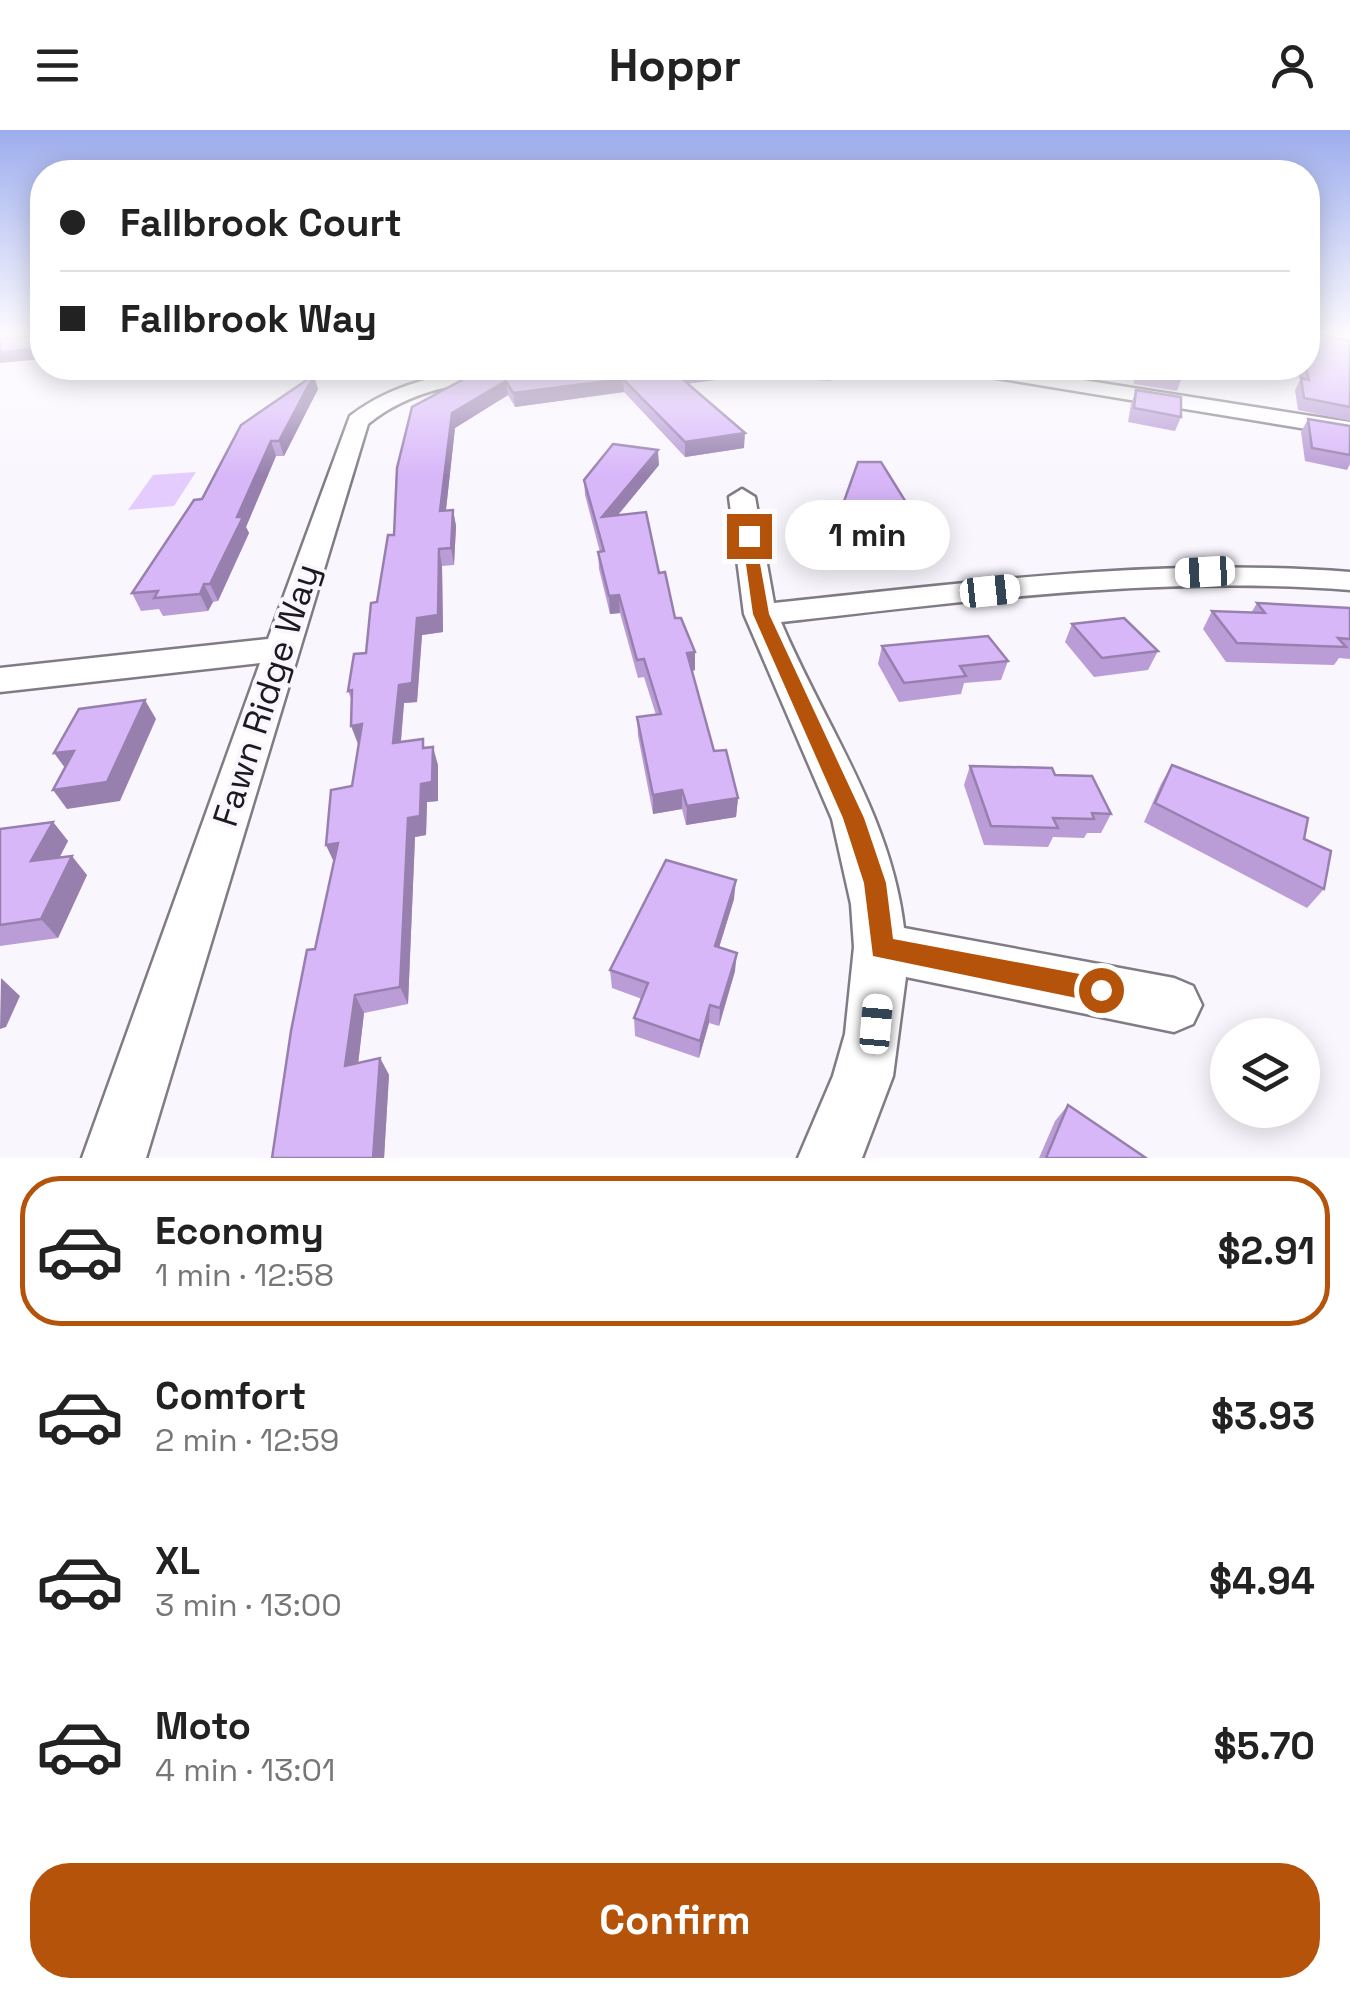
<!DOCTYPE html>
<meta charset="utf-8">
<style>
:root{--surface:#fff;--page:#f6f6f6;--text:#222;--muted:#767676;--line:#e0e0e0;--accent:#b45309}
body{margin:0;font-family:"Space Grotesk",sans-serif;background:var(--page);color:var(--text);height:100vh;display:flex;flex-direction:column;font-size:38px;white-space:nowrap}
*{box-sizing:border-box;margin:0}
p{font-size:32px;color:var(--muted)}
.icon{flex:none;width:55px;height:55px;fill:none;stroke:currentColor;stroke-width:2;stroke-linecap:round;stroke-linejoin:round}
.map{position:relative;height:1028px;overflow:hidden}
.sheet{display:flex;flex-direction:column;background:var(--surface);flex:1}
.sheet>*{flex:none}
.guide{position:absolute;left:30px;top:30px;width:1290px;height:220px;border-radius:40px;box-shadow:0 5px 25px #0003;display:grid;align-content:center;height:220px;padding:0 30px;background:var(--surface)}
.controls{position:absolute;left:1210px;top:888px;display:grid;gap:20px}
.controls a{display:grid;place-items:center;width:110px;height:110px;border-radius:50%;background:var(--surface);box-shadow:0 5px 25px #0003;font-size:50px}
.end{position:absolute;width:45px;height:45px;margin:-22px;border:12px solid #b45309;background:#fff;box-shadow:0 0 0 5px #fff}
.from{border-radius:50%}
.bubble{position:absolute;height:70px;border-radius:35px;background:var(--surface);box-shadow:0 5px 25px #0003;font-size:32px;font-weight:700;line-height:70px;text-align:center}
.car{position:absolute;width:30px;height:60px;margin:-30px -15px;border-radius:12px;box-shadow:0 0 8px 2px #0007;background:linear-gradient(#fff 24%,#345 0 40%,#fff 0 76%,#345 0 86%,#fff 0)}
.guide b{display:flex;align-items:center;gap:35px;height:95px;font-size:38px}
.guide b+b{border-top:2px solid var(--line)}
.guide i{width:25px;height:25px;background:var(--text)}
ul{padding:18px 0 0;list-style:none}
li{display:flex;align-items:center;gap:30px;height:150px;margin:0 20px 15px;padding:0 10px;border:5px solid transparent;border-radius:40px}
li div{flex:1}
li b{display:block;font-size:38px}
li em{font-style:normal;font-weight:700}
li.current{border-color:var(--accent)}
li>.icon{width:90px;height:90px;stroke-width:1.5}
.primary-button{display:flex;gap:20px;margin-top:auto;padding:20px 30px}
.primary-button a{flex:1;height:115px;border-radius:40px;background:var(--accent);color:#fff;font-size:40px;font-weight:700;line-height:115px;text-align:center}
header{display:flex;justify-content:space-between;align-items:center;height:130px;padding:0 30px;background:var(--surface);font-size:45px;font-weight:700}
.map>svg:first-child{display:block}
</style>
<header><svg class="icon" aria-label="menu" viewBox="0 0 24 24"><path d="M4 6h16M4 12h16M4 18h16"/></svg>Hoppr<svg class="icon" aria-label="person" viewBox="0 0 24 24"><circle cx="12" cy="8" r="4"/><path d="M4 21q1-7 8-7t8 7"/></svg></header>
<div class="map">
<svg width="1350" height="1028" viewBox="0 0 1350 1028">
<rect width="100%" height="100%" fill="#faf6fe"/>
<path fill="#e4ccfe" d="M 196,342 L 174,376 L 128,380 L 153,345 Z"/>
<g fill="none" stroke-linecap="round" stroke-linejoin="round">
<defs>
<g id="minor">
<path d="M 494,238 L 556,238 L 546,244 C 483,251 419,252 368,294 L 146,1028 L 82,1028 L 260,533 L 0,562 L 0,538 L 268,509 L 350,286 C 393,253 441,244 494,238 Z"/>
<path d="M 963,238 L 1006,238 L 1350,292 L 1350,306 L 972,244 Z"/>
<path d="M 742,359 L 755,367 L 774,473 C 967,453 1156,427 1350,442 L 1350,460 C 1158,445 971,471 781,492 C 824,594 891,685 904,798 L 1174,848 L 1193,856 L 1202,875 L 1193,894 L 1174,902 L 906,847 L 893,946 L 862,1028 L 798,1028 L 833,946 L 845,904 L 854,817 L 851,774 L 832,689 L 744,484 L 729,367 Z"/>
</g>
</defs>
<use href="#minor" stroke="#807b84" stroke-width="5"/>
<use href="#minor" fill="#fff" fill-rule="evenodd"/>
</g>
<g fill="#ba9dd6">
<path d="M 1310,203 L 1350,211 L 1350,291 L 1298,280 L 1295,260 L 1300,250 L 1298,241 L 1299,238 L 1308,238 L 1308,207 Z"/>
<path d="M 517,238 L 832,238 L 831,251 L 799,249 L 798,245 L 747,246 L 687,254 L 744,318 L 685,327 L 624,262 L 515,277 L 508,265 L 455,298 L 446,380 L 453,380 L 456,396 L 454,435 L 442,436 L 443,502 L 422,505 L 417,572 L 404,573 L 401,612 L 426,618 L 438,635 L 438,671 L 427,672 L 426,705 L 415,707 L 408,874 L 364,883 L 358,933 L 380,928 L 389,945 L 384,1028 L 272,1028 L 334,732 L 326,715 L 352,656 L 359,614 L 352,571 L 348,561 L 366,523 L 394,405 L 397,338 Z"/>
<path d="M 1134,238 L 1182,238 L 1182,247 L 1177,261 L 1134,254 Z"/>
<path d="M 318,259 L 284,326 L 276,326 L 246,397 L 249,403 L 218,471 L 213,472 L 208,481 L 163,486 L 159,479 L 141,481 L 132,463 L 202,369 Z"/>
<path d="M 1136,260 L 1181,287 L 1175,301 L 1128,292 L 1131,274 Z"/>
<path d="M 1308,289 L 1350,296 L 1350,334 L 1347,340 L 1305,331 L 1301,302 Z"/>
<path d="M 659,335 L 618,385 L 659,443 L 695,540 L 692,541 L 714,621 L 738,668 L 736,687 L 686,695 L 682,679 L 653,684 L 638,606 L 637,587 L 656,585 L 644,547 L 638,548 L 620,483 L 610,484 L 599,439 L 598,422 L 600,422 L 585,365 L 584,350 Z"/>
<path d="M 909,377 L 905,393 L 897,416 L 892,415 L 888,428 L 870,424 L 867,429 L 830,422 L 832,405 Z"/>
<path d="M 1257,473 L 1350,478 L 1350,529 L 1339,528 L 1334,535 L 1226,532 L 1203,499 L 1212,481 L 1251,483 Z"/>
<path d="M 1072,494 L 1158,521 L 1148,540 L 1094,547 L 1065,512 Z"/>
<path d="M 882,516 L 1008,531 L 1001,550 L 964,553 L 961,564 L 899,572 L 878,534 Z"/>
<path d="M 1172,635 L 1304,709 L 1324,759 L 1307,778 L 1144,692 L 1161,654 Z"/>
<path d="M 970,636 L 1055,645 L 1111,684 L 1101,703 L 1087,703 L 1084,708 L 1053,707 L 1048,717 L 984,715 L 964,655 Z"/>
<path d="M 53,692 L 68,711 L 59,727 L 87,745 L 58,808 L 0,816 L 0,699 Z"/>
<path d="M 734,769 L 719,817 L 735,841 L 719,896 L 709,893 L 699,928 L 635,906 L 634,888 L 642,869 L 612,858 L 610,840 Z"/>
<path d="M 1068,975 L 1146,1028 L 1039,1028 L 1055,991 Z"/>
</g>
<g fill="#9780ae">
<path d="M 0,203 L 23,203 L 0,206 Z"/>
<path d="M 42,218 L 42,229 L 0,233 L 0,222 Z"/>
<path d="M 709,238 L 747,238 L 747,246 L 674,255 L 674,242 Z"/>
<path d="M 314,245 L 318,259 L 284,326 L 279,311 Z"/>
<path d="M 623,249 L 624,262 L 515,277 L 513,263 Z"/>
<path d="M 506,251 L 508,265 L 455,298 L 444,397 L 440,381 L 452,283 Z"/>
<path d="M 745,303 L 744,318 L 685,327 L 685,312 Z"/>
<path d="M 271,311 L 276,326 L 246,397 L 249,403 L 218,471 L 210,454 L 237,387 Z"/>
<path d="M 658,320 L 659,335 L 603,403 L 602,387 Z"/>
<path d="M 909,377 L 905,393 L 897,416 L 900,399 Z"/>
<path d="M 453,380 L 456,396 L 454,435 L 451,418 Z"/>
<path d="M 439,419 L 442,436 L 443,502 L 422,505 L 417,572 L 404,573 L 399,632 L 393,613 L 399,555 L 417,488 Z"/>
<path d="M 204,454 L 213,472 L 208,481 L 200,464 Z"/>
<path d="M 619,465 L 620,483 L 610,484 L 609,466 Z"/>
<path d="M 695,522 L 695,540 L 687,542 L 687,523 Z"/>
<path d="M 145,570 L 156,589 L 120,671 L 67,679 L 53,660 Z"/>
<path d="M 362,594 L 369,613 L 358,614 L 351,596 Z"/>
<path d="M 433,617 L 438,635 L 438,671 L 427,672 L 426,705 L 415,707 L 408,874 L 400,857 L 408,688 Z"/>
<path d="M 74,621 L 68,642 L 54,623 Z"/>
<path d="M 682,660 L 682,679 L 653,684 L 653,665 Z"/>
<path d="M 738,668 L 736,687 L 686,695 L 687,676 Z"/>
<path d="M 53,692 L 68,711 L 48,750 L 31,731 Z"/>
<path d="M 338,713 L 335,734 L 326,715 Z"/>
<path d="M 72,726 L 87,745 L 58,808 L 41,789 Z"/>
<path d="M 736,750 L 734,769 L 714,834 L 715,816 Z"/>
<path d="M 737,823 L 735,841 L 719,896 L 720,878 Z"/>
<path d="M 1,848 L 20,866 L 6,897 L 0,899 Z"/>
<path d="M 355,865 L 364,883 L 356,952 L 345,936 Z"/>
<path d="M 710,875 L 709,893 L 699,928 L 700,911 Z"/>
<path d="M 380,928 L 389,945 L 384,1028 L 373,1028 Z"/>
</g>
<g fill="#d8b7f9" stroke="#9780ae" stroke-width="2.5">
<path d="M 39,203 L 42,203 L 42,218 L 0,222 L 0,209 L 39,205 Z"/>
<path d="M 1310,203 L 1350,211 L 1350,277 L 1304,268 L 1301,248 L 1309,250 L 1306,238 L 1308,238 L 1308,212 Z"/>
<path d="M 517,238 L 709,238 L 674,242 L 745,303 L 685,312 L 623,249 L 513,263 L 506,251 L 452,283 L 440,381 L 453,380 L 451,418 L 439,419 L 438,485 L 417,488 L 412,553 L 399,555 L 393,613 L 423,609 L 423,618 L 433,617 L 432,652 L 421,654 L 420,686 L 408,688 L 400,857 L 355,865 L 345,936 L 380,928 L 373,1028 L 272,1028 L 291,901 L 307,820 L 315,819 L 338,713 L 326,715 L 331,660 L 352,656 L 362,594 L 351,596 L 352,560 L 348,561 L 354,524 L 366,523 L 371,473 L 377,472 L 388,405 L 394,405 L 397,338 L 412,277 L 477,242 Z"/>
<path d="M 1139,238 L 1182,238 L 1182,247 L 1139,241 Z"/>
<path d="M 314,245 L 279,311 L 271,311 L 237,387 L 243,387 L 210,454 L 204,454 L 200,464 L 154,468 L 158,461 L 132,463 L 194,370 L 202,369 L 241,295 Z"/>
<path d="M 1136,260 L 1181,267 L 1181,287 L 1134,278 Z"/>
<path d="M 1308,289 L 1350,296 L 1350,325 L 1312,318 Z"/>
<path d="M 613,314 L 658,320 L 602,387 L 646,382 L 659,443 L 665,442 L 675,488 L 681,488 L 695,522 L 687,523 L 714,621 L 726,620 L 738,668 L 687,676 L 682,660 L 653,665 L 637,587 L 661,584 L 644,529 L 637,530 L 619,465 L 609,466 L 598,422 L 604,421 L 584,350 Z"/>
<path d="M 858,332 L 881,332 L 909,377 L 900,399 L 896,398 L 891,411 L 873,407 L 871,412 L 832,405 Z"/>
<path d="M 1257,473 L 1350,478 L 1350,509 L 1338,508 L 1346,517 L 1237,513 L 1212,481 L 1265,483 Z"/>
<path d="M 1124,488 L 1158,521 L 1102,528 L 1072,494 Z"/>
<path d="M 988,506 L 1008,531 L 960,536 L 966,546 L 904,553 L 882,516 Z"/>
<path d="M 145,570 L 107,652 L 53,660 L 74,621 L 54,623 L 79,579 Z"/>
<path d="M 1172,635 L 1308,688 L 1304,709 L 1331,721 L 1324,759 L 1155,673 Z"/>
<path d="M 970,636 L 1052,638 L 1055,645 L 1092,646 L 1111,684 L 1092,683 L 1094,689 L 1053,688 L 1058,698 L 991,696 Z"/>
<path d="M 53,692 L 31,731 L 72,726 L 41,789 L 0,795 L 0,699 Z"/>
<path d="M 666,730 L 736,750 L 715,816 L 737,823 L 720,878 L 710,875 L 700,911 L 634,888 L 648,853 L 610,840 Z"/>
<path d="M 1068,975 L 1146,1028 L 1046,1028 Z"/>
</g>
<linearGradient id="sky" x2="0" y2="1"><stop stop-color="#9daded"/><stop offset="0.59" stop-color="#fdfbff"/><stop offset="1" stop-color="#fdfbff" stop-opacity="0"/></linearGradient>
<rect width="1350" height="346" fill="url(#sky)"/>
<path fill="#b45309" d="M 749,402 L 755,406 L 769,484 L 864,688 L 886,753 L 893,809 L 1101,848 L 1110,852 L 1114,860 L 1110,869 L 1101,873 L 873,826 L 864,753 L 843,688 L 753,484 L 742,406 Z"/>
<g text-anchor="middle" stroke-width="8" stroke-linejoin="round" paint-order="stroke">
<g font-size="35" fill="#1c1a1e" stroke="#faf6fe">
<text transform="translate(266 565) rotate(-72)" y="12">Fawn Ridge Way</text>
</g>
</g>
</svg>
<div class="controls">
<a><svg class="icon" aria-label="layers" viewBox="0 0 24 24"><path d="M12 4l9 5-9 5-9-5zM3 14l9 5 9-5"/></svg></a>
</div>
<i class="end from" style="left:1101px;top:860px"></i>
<i class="end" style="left:749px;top:406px"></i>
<div class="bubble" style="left:785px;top:370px;width:165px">1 min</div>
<i class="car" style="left:1205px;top:442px;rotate:267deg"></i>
<i class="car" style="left:990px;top:461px;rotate:84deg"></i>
<i class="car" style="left:876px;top:894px;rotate:5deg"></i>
<div class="guide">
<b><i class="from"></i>Fallbrook Court</b>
<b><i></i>Fallbrook Way</b>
</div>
</div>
<section class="sheet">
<ul>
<li class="current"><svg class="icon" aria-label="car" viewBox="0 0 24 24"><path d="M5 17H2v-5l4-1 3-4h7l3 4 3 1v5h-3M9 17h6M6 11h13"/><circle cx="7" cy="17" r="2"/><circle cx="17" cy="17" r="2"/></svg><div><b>Economy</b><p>1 min · 12:58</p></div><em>$2.91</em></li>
<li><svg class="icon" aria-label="car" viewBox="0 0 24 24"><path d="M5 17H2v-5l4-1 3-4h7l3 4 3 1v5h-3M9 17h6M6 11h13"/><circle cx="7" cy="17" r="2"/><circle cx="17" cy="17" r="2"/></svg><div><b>Comfort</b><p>2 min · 12:59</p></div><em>$3.93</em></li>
<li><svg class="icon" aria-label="car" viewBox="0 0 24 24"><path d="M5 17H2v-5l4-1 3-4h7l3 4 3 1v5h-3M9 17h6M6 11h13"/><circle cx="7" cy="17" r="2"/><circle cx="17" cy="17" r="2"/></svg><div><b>XL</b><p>3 min · 13:00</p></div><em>$4.94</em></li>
<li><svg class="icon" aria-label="car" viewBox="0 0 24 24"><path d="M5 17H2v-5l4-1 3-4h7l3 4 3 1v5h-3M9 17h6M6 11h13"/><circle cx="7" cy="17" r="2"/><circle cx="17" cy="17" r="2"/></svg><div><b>Moto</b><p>4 min · 13:01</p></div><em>$5.70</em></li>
</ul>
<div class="primary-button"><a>Confirm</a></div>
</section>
